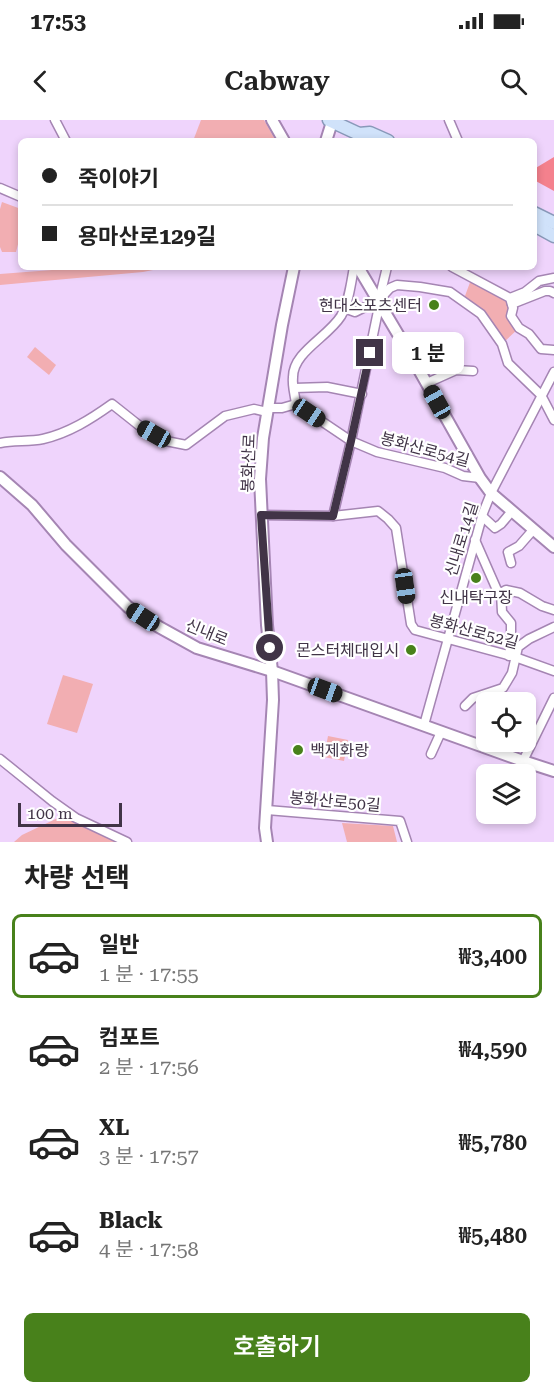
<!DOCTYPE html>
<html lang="ko">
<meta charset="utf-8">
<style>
:root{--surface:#fff;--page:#f2f2f2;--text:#222;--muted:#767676;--line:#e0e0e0;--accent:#48811b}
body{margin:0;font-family:"Roboto Serif","Noto Sans KR",serif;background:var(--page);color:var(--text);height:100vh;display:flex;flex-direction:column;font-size:22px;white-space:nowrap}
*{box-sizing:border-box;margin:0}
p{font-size:20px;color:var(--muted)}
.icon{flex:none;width:33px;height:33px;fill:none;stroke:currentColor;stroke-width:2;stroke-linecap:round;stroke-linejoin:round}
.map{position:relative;height:722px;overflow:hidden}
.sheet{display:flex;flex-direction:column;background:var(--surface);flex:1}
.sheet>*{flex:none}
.hud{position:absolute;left:18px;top:18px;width:519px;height:132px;border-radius:9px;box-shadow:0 3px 9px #0003;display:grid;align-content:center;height:132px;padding:0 24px;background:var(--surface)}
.tools{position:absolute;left:476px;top:572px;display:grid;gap:12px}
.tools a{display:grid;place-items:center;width:60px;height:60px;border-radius:9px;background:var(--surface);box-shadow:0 3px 9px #0003;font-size:30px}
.scale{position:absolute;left:18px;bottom:15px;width:104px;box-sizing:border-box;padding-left:6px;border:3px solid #413447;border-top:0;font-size:16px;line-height:21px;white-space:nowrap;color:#413447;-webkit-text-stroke:4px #fff;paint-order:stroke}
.end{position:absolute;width:27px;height:27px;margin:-14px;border:8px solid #413447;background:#fff;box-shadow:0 0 0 3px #fff}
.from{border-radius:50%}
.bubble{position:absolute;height:42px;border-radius:9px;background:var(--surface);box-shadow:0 3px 9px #0003;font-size:20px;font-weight:600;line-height:42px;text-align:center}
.car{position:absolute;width:18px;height:36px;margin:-18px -9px;border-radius:8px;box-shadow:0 0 4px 2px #0007;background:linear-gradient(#222 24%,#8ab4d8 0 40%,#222 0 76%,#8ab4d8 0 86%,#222 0)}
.hud b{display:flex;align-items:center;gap:21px;height:57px;font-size:22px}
.hud b+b{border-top:2px solid var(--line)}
.hud i{width:15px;height:15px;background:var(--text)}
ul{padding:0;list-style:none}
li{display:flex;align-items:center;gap:18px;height:84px;margin:0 12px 9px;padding:0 12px;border:3px solid transparent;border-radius:9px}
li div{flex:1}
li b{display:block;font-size:22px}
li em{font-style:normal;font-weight:600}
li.on{border-color:var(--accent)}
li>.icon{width:54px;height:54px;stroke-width:1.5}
h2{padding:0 24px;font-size:27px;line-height:72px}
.primary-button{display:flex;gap:12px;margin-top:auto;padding:12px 24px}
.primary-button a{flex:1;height:69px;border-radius:9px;background:var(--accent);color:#fff;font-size:24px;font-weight:600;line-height:69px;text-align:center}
.status{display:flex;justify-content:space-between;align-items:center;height:42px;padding:0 30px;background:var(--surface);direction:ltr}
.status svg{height:16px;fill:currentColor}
header{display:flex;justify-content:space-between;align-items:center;height:78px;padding:0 24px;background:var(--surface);font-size:27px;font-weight:600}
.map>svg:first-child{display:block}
</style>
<div class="status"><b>17:53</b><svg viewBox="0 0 49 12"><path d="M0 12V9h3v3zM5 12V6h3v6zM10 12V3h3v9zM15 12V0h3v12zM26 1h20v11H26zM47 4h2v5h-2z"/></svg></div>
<header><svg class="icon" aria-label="back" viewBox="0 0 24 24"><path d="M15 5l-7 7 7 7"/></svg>Cabway<svg class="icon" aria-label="search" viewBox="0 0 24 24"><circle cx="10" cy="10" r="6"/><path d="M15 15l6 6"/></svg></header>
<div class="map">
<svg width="554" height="722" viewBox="0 0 554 722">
<rect width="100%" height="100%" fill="#efd4fc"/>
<g fill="#f2aeb2">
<path d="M 201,0 L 264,0 L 276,21 L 193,21 Z"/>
<path d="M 2,82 L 21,89 L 21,113 L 16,132 L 2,132 L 0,127 L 0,89 Z"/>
<path d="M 91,147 L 168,147 L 143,152 L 0,165 L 0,154 Z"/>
<path d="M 472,157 L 510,178 L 519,208 L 502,224 L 481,196 L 462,184 Z"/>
<path d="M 35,227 L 56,245 L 49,255 L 27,237 Z"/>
<path d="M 63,555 L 93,564 L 77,613 L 47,604 Z"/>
<path d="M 328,616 L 348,620 L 344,641 L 324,637 Z"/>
<path d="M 62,696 L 109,716 L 118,722 L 14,722 L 22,715 Z"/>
<path d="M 342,703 L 393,706 L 397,722 L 347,722 Z"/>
</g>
<path fill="#f4818d" d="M 554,37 L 554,71 L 534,60 L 534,49 Z"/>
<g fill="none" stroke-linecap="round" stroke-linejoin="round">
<defs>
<g id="minor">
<path d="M 55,0 L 66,21"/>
<path d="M 449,0 L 458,21"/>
<path d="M 0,68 L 21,77"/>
<path d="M 452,147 L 510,178 L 513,188 L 511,196 L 519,208 L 529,214 L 541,229 L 554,230"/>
<path d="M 510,178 L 525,172 L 539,161 L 554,158"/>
<path d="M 512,184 L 545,171 L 550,171 L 554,173"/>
<path d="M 344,188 L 355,192 L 379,180 L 390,168 L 397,165 L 420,167 L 450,172 L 481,194 L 502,224 L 508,243 L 541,275 L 554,300"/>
<path d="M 427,263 L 456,250 L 473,251"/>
<path d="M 294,268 L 327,267 L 362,274"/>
<path d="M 296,284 C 295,275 292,266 293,257 C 293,232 328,217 341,196 C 349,182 351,163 354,147"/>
<path d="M 268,288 L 282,288 L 296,284 L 351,321 L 377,332 L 445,348 L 463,356 L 480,358"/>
<path d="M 0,323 C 14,320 29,322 43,319 C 69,313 91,299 112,284 L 141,307 L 166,321 L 186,325 L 225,296 L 254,289 L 267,292"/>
<path d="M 261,395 L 333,396 L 378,391 L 388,399 L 396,408 L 411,504 L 415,510 L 515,537 L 554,551"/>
<path d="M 333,396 L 351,321 L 378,191 L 379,180 L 387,147"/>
<path d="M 482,396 L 495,408 L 501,404 L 512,391"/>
<path d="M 475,420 L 497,470 L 501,473 L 506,470 L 520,473 L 542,486 L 554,490"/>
<path d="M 511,443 L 508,432 L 519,426 L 533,410"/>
<path d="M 501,473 L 502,492 L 511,503 L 511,518 L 509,536"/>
<path d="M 465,586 L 473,578 L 503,568 L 512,553 L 518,527 L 529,519 L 554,507"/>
<path d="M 424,605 L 483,393 L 491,373 L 554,252"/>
<path d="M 431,634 L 441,612"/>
<path d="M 0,639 L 52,681 L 76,698 L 127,722"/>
<path d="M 523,641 L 554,578"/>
<path d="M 267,690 L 400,701 L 407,722"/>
</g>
<g id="tertiary">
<path d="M 272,0 L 284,21"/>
<path d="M 358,147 L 418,248 L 480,358 L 491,373 L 554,427"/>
</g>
<g id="secondary">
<path d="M 326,21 L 332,2"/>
<path d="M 0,357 L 32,385 L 66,425 L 128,487 L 159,507 L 197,528 L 272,551 L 523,641 L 554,651"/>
<path d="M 267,722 L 265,708 L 273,580 L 272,551 L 267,505 L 260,359 L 263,318 L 282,205 L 294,147"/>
</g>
<g id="primary">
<path d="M 329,0 L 359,14 L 370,13 L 388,21"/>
<path d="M 534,93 L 554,103"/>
<path d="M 534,105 L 554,116"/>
</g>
</defs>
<use href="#minor" stroke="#a585b3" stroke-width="11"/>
<use href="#tertiary" stroke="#a585b3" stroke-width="14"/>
<use href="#secondary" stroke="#a585b3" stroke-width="14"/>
<use href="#primary" stroke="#8999b9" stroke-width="15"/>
<use href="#minor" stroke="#fff" stroke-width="8"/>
<use href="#tertiary" stroke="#fff" stroke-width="10"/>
<use href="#secondary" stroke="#fff" stroke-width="10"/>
<use href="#primary" stroke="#d0e2fa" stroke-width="12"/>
</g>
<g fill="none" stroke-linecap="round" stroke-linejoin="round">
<path stroke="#413447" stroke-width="8" d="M 270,528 L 261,395 L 333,396 L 351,321 L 370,233"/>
</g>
<g fill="#48811b" stroke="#fff" stroke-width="2">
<circle cx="434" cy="185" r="6"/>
<circle cx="476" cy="458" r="6"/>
<circle cx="411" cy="530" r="6"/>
<circle cx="298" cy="630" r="6"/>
</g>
<g text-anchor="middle" stroke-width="4.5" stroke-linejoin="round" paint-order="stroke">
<g font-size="16" fill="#413447" stroke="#fff" text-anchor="end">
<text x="422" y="191">현대스포츠센터</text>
<text x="476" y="483" text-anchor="middle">신내탁구장</text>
<text x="399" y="536">몬스터체대입시</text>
<text x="310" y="636" text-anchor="start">백제화랑</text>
</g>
<g font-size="16" fill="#413447" stroke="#fff">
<text transform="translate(425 329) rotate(15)" y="6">봉화산로54길</text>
<text transform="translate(248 343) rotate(-88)" y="6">봉화산로</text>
<text transform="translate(461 419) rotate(-73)" y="6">신내로14길</text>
<text transform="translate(474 511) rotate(15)" y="6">봉화산로52길</text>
<text transform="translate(207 512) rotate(22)" y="6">신내로</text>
<text transform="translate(335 681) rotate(5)" y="6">봉화산로50길</text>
</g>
</g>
</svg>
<div class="tools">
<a><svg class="icon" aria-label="locate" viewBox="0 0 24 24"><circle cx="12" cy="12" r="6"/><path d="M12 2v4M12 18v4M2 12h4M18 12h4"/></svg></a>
<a><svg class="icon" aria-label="layers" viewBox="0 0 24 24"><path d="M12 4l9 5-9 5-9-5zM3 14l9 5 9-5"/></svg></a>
</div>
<div class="scale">100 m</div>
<i class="end from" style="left:270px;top:528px"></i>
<i class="end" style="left:370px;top:233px"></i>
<div class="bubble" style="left:392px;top:212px;width:72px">1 분</div>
<i class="car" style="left:437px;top:282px;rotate:331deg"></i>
<i class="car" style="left:309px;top:293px;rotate:124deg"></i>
<i class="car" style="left:154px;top:314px;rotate:299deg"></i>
<i class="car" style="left:405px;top:466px;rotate:172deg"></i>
<i class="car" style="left:143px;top:497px;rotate:303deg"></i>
<i class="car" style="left:325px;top:570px;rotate:110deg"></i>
<div class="hud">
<b><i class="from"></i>죽이야기</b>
<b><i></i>용마산로129길</b>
</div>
</div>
<section class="sheet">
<h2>차량 선택</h2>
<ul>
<li class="on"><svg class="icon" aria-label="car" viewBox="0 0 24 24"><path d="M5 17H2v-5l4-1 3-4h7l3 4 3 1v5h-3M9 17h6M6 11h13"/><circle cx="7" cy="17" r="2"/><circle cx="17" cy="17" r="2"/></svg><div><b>일반</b><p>1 분 · 17:55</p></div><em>₩3,400</em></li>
<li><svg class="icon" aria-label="car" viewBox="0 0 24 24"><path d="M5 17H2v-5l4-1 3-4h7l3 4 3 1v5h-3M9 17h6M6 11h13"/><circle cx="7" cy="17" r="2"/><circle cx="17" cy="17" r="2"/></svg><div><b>컴포트</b><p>2 분 · 17:56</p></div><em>₩4,590</em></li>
<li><svg class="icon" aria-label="car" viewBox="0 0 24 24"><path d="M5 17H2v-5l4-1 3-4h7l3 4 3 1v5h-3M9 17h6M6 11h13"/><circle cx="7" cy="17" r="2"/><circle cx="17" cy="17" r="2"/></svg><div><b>XL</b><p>3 분 · 17:57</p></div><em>₩5,780</em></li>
<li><svg class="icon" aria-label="car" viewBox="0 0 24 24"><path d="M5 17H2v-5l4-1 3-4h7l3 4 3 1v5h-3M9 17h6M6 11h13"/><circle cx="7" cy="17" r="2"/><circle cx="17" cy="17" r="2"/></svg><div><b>Black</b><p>4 분 · 17:58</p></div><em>₩5,480</em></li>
</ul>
<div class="primary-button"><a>호출하기</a></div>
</section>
